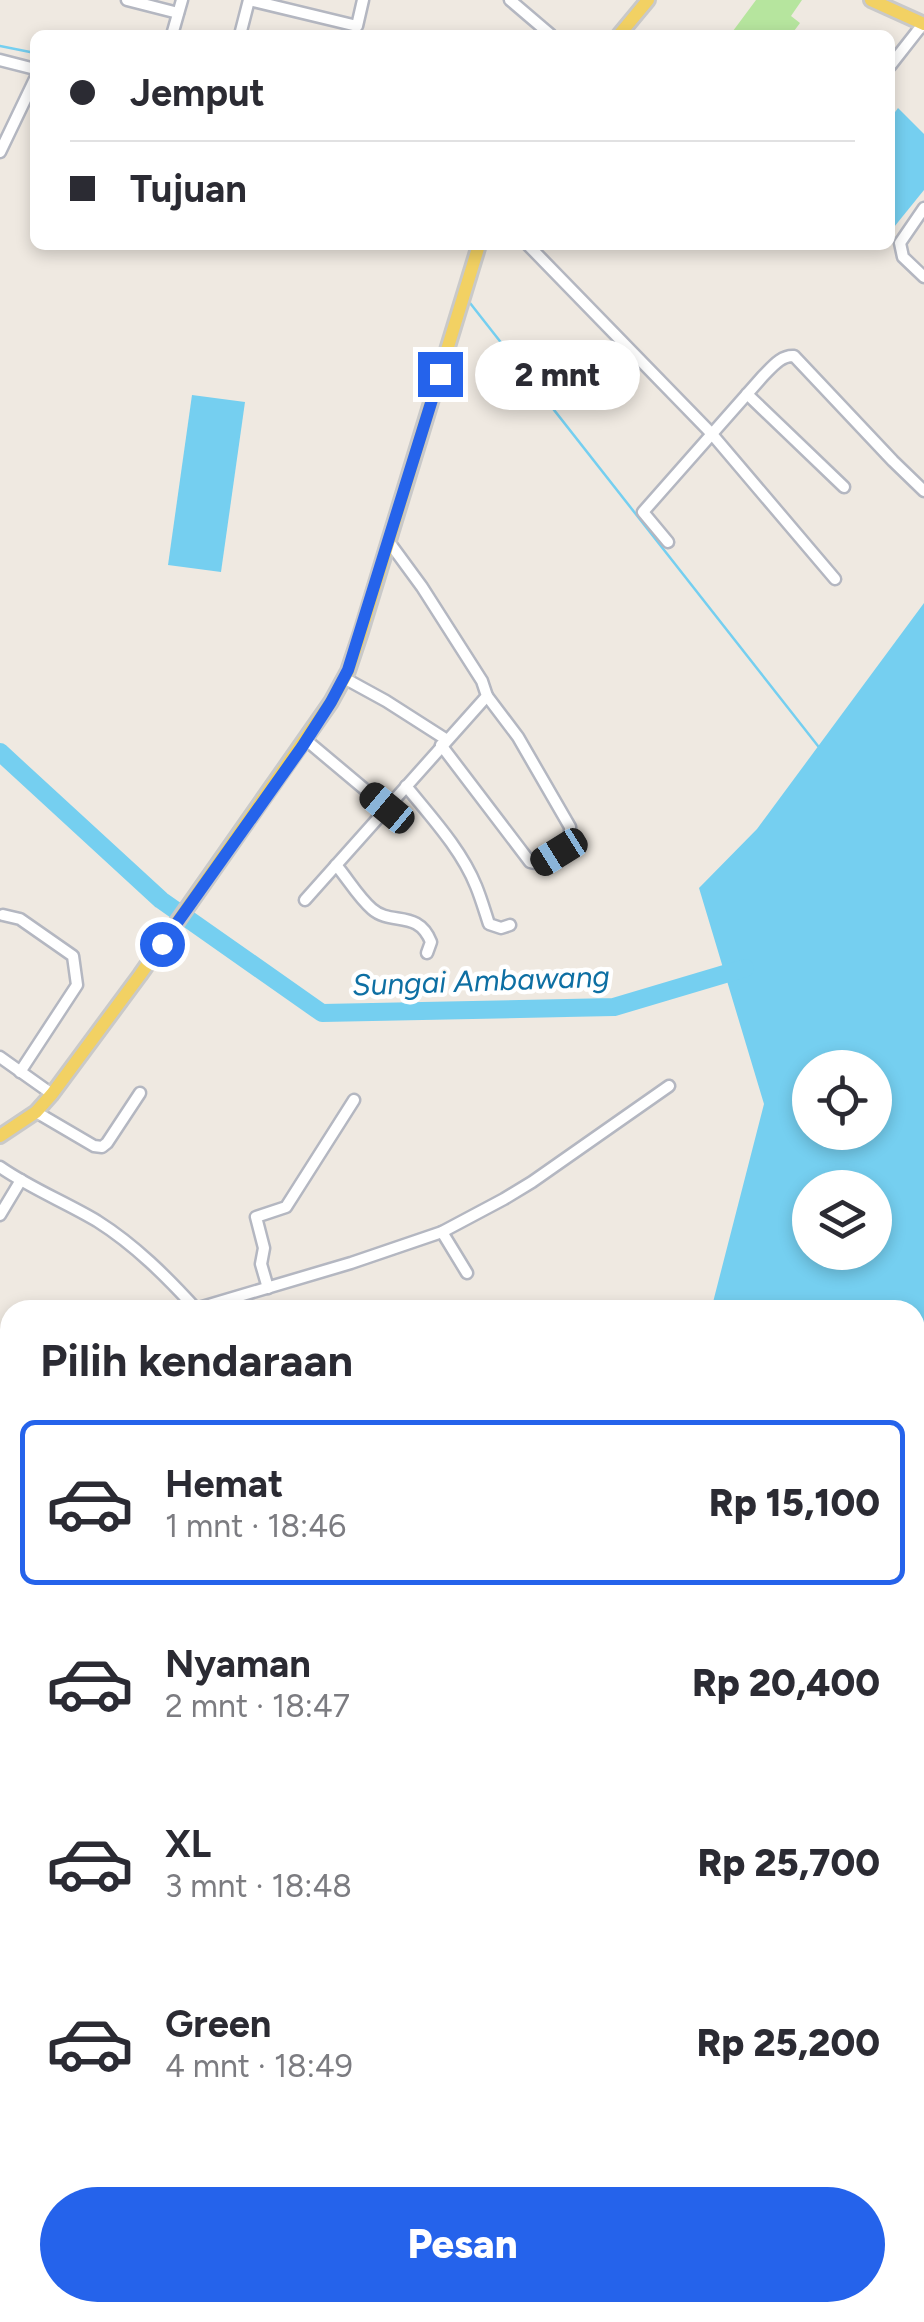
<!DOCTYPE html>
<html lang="id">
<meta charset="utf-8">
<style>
:root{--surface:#fff;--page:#f2f2f3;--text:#2b2b33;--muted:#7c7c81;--line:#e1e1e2;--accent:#2563eb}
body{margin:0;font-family:Figtree,sans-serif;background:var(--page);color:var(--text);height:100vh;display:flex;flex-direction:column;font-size:38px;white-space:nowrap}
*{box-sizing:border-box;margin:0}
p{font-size:32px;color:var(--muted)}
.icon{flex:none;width:55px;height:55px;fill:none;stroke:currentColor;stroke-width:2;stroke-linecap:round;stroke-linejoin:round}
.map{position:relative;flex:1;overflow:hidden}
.side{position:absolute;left:0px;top:1300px;width:925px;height:1022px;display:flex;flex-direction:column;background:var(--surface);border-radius:30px 30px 0 0;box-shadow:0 5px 15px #0003}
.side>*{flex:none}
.hud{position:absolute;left:30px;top:30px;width:865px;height:220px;border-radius:15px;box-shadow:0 5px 15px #0003;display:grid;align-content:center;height:220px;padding:0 40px;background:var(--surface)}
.controls{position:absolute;left:792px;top:1050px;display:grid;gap:20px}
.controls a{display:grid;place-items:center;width:100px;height:100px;border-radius:50%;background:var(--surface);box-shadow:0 5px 15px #0003;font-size:50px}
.end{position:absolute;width:45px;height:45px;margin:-22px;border:12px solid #2563eb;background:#fff;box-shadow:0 0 0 5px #fff}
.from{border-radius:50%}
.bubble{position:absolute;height:70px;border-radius:35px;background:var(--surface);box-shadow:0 5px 15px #0003;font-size:32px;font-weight:800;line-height:70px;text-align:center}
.car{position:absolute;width:30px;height:60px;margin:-30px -15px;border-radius:12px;box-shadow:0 0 8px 2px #0007;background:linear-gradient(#222 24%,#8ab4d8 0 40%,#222 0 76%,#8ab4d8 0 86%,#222 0)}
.hud b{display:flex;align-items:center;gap:35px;height:95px;font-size:38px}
.hud b+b{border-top:2px solid var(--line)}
.hud i{width:25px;height:25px;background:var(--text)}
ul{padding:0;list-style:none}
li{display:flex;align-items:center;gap:30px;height:165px;margin:0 20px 15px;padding:0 20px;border:5px solid transparent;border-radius:15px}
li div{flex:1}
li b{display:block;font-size:38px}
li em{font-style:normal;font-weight:800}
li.current{border-color:var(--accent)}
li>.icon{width:90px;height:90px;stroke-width:1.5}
h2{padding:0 40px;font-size:45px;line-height:120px}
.primary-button{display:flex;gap:20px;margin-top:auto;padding:20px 40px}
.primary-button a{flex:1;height:115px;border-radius:60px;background:var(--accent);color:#fff;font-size:40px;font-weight:800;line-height:115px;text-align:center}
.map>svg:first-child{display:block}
</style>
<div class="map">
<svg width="924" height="2322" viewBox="0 0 924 2322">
<rect width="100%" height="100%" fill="#efe9e1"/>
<path fill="#b6e59e" d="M 756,0 L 802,0 L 791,16 L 800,23 L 791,35 L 730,35 Z"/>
<g fill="#75cff0" fill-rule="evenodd">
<path d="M 898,108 L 924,134 L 924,190 L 890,232 L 890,119 Z"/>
<path d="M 192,395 L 245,402 L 221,572 L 168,565 Z"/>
<path d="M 924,603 L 924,1561 L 915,1587 L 915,1310 L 711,1310 L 764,1104 L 699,888 L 757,829 ZM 810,1068 L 875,1068 L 875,1132 L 810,1132 ZM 810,1188 L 875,1188 L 875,1252 L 810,1252 Z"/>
<path d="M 379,2313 L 379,2312 L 658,2313 L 656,2322 L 375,2322 Z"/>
</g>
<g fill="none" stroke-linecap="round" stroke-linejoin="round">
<g stroke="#75cff0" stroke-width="2.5">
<path d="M 0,46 L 35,53"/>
<path d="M 470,303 L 818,746"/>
</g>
<path stroke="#75cff0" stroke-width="18" d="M 0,752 L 161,900 L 322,1013 L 614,1007 L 745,968"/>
<defs>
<g id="minor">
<path d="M 127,0 L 178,13"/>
<path d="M 249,0 L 357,26 L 363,0"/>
<path d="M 510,0 L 551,35"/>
<path d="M 172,35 L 182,0"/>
<path d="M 240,35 L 249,0"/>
<path d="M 0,60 L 35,69"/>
<path d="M 890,66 L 923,24"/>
<path d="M 0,152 L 35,79"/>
<path d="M 924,208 L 900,243 L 903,257 L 924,277"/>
<path d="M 528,245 L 711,433 L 835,579"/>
<path d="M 747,394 L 844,487"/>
<path d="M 668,542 L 643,512 L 763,376 C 772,367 781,355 794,356 L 893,461 L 924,491"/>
<path d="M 344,678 L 386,701 L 447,740"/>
<path d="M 306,740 L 387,808"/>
<path d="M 441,745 L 530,862 C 545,867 560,851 570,840 L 570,827 L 518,737 L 487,696"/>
<path d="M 406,786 C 431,817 461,849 476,886 C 481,898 485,912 489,924 L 501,928 L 510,925"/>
<path d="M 336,865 C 348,879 358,897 372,909 C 391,926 418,909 431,942 L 427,953"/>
<path d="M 305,900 L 487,696 L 482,681 L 422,587 L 389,542"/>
<path d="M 3,915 L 20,919 L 73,956 L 77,985 L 20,1072"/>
<path d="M 0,1057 L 52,1094"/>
<path d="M 36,1112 L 94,1146 L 102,1147 L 107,1143 L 140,1093"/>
<path d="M 0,1167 C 30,1188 65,1202 97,1221 C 135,1245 167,1277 197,1310"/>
<path d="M 0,1215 L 21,1180"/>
<path d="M 442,1232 L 467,1273"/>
<path d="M 268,1288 L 261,1264 L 264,1248 L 256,1217 L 286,1207 L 354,1100"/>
<path d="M 192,1310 L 351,1263 L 442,1232 L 504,1199 L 532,1182 L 669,1086"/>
<path d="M 0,1341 L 7,1371 L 0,1405"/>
<path d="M 0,1463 L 10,1464"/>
<path d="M 0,1540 L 10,1542"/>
<path d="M 915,1825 L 924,1829"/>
<path d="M 915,2004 L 924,2009"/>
<path d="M 915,2036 L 924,2041"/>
<path d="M 681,2322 L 684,2312"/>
<path d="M 799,2322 L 804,2312"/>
</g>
<g id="major">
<path d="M 871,0 L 924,24"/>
<path d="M 619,35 L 648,0"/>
<path d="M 0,1136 L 36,1112 L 52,1094 L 140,975 L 331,702 L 348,671 L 361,632 L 479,245"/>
</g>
</defs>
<use href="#minor" stroke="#b4b7c1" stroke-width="15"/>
<use href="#major" stroke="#c9c9c9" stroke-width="18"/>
<use href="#minor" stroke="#fff" stroke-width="10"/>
<use href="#major" stroke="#f2d163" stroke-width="12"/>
</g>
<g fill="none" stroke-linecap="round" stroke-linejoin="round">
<path stroke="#2563eb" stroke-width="12" d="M 162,944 L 302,747 L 331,702 L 348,670 L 440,374"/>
</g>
<g text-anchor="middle" stroke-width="9" stroke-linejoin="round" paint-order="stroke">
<g font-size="30" font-style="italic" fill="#0d6fa3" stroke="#fff">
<text transform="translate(481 981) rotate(-2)" y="10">Sungai Ambawang</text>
</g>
</g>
</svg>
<div class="controls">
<a><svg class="icon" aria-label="locate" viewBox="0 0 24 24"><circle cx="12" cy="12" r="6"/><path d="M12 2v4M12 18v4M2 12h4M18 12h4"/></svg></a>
<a><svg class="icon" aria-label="layers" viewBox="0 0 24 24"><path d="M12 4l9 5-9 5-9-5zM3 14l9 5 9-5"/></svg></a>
</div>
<i class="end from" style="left:162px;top:944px"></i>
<i class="end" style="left:440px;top:374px"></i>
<div class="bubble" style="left:475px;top:340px;width:165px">2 mnt</div>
<i class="car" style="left:387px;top:808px;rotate:310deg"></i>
<i class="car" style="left:559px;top:852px;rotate:238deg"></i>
<div class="hud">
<b><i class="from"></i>Jemput</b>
<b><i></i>Tujuan</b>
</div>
<section class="side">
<h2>Pilih kendaraan</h2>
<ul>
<li class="current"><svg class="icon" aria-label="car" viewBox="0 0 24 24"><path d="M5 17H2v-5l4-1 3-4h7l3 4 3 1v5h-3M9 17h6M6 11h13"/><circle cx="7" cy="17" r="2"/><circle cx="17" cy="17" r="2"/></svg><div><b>Hemat</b><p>1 mnt · 18:46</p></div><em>Rp 15,100</em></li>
<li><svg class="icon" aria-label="car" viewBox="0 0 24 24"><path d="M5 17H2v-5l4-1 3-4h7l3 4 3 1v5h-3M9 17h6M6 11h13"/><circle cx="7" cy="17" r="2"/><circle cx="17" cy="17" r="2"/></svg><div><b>Nyaman</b><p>2 mnt · 18:47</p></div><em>Rp 20,400</em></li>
<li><svg class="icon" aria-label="car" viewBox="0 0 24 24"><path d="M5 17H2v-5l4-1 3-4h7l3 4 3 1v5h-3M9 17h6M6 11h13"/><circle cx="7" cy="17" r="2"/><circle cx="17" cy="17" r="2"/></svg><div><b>XL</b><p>3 mnt · 18:48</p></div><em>Rp 25,700</em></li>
<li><svg class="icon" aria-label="car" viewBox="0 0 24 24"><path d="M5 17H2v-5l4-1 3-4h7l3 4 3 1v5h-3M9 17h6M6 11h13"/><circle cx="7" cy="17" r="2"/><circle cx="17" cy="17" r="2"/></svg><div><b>Green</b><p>4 mnt · 18:49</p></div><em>Rp 25,200</em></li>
</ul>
<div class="primary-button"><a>Pesan</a></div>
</section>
</div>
